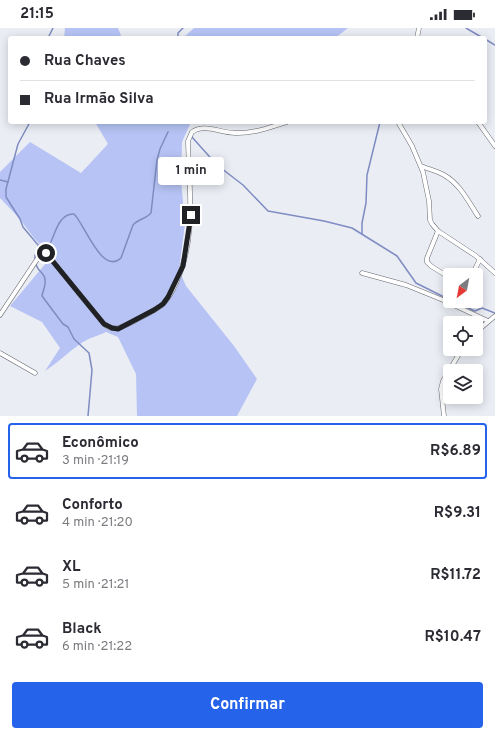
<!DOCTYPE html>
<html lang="pt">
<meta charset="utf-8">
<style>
:root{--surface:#fff;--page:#f2f2f3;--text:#2b2b33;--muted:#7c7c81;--line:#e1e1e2;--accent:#2563eb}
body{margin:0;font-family:Overpass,sans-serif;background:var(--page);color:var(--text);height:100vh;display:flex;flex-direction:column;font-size:15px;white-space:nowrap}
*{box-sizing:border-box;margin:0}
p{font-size:13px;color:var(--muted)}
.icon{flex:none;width:22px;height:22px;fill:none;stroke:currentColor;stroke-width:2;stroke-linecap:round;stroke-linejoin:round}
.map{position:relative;height:388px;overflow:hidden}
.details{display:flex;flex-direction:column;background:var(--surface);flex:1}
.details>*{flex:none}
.banner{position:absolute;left:8px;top:8px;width:479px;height:88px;border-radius:4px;box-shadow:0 2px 10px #0003;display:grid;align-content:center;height:88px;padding:0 12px;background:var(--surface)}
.needle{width:26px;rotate:212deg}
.controls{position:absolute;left:443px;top:240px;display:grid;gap:8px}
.controls a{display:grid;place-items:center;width:40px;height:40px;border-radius:4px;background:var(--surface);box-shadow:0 2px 10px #0003;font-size:20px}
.end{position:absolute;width:18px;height:18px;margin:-9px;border:5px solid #202124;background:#fff;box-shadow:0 0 0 2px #fff}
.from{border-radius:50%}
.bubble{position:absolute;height:28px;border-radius:4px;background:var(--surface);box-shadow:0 2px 10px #0003;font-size:13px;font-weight:700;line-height:28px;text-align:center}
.banner b{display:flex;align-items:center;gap:14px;height:38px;font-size:15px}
.banner b+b{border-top:1px solid var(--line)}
.banner i{width:10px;height:10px;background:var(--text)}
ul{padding:7px 0 0;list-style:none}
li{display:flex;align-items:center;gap:12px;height:56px;margin:0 8px 6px;padding:0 4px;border:2px solid transparent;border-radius:4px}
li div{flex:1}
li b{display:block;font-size:15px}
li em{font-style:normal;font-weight:700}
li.selected{border-color:var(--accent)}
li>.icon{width:36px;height:36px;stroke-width:1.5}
.button{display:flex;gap:8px;margin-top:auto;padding:8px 12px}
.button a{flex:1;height:46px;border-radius:4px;background:var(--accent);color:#fff;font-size:16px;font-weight:700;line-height:46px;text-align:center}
.status{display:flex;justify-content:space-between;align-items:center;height:28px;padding:0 20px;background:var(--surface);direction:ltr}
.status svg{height:11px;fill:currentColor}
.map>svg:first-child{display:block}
</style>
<div class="status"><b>21:15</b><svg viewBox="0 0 49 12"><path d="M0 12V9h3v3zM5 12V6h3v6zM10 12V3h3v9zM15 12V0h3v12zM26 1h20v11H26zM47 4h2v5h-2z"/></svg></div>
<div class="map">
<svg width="495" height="388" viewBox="0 0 495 388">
<rect width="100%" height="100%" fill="#ebedf5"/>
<g fill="#b6c3f4">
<path d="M 65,0 L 118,0 L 122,10 L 64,10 Z"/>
<path d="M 194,0 L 348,0 L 335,10 L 183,10 Z"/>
<path d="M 95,94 L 191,94 L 182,114 L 181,152 L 185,196 L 179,242 L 186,258 L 234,318 L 257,351 L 237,388 L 137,388 L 136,346 L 118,309 L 106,304 C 98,308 88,310 80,316 C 68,324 58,335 45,343 L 60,320 L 42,294 L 10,278 L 51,229 L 34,210 L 19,190 L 0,170 L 0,144 L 30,114 L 81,145 L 108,116 Z"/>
</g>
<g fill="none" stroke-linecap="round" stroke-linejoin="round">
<g stroke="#7e8cc1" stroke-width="1.5">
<path d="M 466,0 L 483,10"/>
<path d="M 48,10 L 53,0"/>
<path d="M 178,10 L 178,5 L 183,0"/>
<path d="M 485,11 L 495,17"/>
<path d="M 30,94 L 18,116 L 6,161 L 6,169 L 20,191 L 23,199 L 38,217 L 47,219 L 50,216 C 55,206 59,185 74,186 C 84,195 102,248 121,230 L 133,197 C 138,191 146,191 151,185 L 157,132 L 160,121 L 168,104"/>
<path d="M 191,108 L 217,137 L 243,157 L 268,183 L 324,193 L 352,200 L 397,228 L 416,255 L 450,272"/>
<path d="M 0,152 L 8,154"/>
<path d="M 362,206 L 362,195 L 366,175 L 367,147 L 380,94"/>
<path d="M 35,232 L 35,227 L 39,220 L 38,217"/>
<path d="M 36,235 C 36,243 45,244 45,252 C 46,257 43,263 42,268 L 63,296 L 68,299 L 74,311 L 89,325 L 92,342 L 88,388"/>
<path d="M 452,273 L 475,283 L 482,280 L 495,285"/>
</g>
<defs>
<g id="minor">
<path d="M 417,10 L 419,0"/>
<path d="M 398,94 L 412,118 L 423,144 L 429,173 L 430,192 L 432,196 L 438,203 L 476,228 L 495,245"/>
<path d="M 478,94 L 495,118"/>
<path d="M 421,138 C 428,141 437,143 444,147 C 460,156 468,173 478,188"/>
<path d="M 438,203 L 427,230 L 427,234 L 431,238 L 450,250"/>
<path d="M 362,245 L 406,257 L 443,272 L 488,293"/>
<path d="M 471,247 L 474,243 L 480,231"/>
<path d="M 0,287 L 40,227 L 46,225 L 104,296 C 114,305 124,298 134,293 C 143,288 155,283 163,276 C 169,270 173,262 176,255 C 197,210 189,161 188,113 L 192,104 C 205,95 220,105 235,105 C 253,106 270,99 287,94"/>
<path d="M 476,304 L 495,288"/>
<path d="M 0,325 L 35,345"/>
<path d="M 444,388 L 441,361 L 443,353 L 462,321"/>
</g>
</defs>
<use href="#minor" stroke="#66686f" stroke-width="5"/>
<use href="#minor" stroke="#fff" stroke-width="4"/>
</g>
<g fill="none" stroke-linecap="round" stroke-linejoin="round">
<path stroke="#202124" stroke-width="5" d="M 46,225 L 104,296 L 112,300 L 118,301 L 154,282 L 163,276 L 168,269 L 183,238 L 191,187"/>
</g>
</svg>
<div class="controls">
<a><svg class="needle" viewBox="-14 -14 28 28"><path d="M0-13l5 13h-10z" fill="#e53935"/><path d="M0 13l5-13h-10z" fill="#7c7c81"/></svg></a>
<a><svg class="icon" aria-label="locate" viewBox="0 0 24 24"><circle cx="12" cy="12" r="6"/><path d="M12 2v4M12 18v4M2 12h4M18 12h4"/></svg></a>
<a><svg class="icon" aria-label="layers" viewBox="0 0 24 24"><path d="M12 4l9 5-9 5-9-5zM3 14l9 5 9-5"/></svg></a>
</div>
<i class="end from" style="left:46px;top:225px"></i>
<i class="end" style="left:191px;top:187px"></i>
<div class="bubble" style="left:158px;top:129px;width:66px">1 min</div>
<div class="banner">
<b><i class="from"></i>Rua Chaves</b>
<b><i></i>Rua Irmão Silva</b>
</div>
</div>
<section class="details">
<ul>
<li class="selected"><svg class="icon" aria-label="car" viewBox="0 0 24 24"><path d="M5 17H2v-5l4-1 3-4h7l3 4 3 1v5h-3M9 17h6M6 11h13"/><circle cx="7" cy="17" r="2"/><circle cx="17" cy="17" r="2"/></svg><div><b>Econômico</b><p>3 min · 21:19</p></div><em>R$6.89</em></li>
<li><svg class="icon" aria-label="car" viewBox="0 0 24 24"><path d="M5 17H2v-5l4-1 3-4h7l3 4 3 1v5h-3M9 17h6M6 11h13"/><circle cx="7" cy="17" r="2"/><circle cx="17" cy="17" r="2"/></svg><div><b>Conforto</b><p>4 min · 21:20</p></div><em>R$9.31</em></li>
<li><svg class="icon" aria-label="car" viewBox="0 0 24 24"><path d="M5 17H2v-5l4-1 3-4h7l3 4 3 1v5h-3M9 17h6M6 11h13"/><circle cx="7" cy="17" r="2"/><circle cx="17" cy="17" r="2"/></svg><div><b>XL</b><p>5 min · 21:21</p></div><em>R$11.72</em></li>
<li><svg class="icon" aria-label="car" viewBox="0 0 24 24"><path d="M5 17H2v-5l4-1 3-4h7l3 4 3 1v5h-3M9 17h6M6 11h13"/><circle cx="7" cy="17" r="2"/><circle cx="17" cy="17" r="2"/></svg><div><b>Black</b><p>6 min · 21:22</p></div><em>R$10.47</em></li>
</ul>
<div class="button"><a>Confirmar</a></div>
</section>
